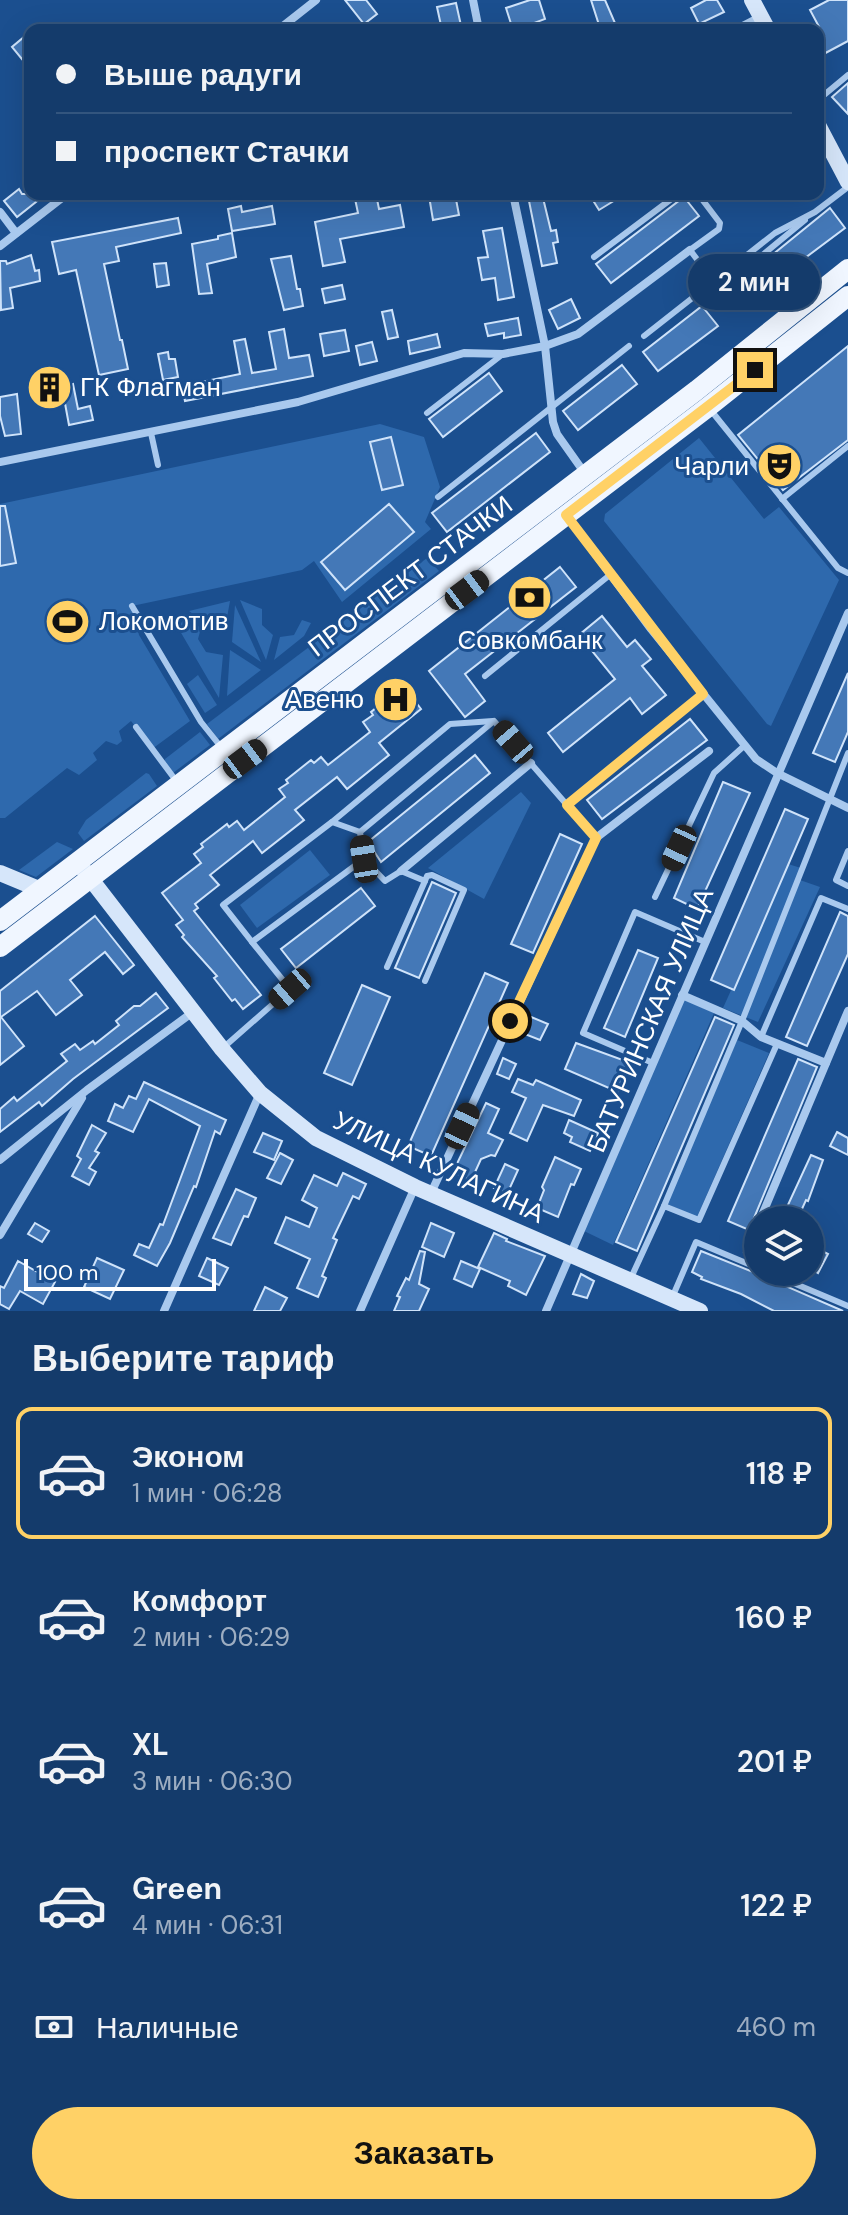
<!DOCTYPE html>
<html lang="ru">
<meta charset="utf-8">
<style>
:root{--surface:#143b6b;--page:#1d4271;--text:#f1f3f6;--muted:#9dadc1;--line:#33557e;--accent:#ffd166}
body{margin:0;font-family:"DM Sans",sans-serif;background:var(--page);color:var(--text);height:100vh;display:flex;flex-direction:column;font-size:30px;white-space:nowrap}
*{box-sizing:border-box;margin:0}
p{font-size:26px;color:var(--muted)}
.icon{flex:none;width:44px;height:44px;fill:none;stroke:currentColor;stroke-width:2;stroke-linecap:round;stroke-linejoin:round}
.map{position:relative;height:1311px;overflow:hidden}
.drawer{display:flex;flex-direction:column;background:var(--surface);flex:1}
.drawer>*{flex:none}
.hud{position:absolute;left:24px;top:24px;width:800px;height:176px;border-radius:16px;box-shadow:0 8px 32px #0002,0 0 0 2px var(--line);display:grid;align-content:center;height:176px;padding:0 32px;background:var(--surface)}
.fabs{position:absolute;left:744px;top:1206px;display:grid;gap:16px}
.fabs a{display:grid;place-items:center;width:80px;height:80px;border-radius:50%;background:var(--surface);box-shadow:0 8px 32px #0002,0 0 0 2px var(--line);font-size:40px}
.scale{position:absolute;left:24px;bottom:20px;width:192px;box-sizing:border-box;padding-left:8px;border:4px solid #fff;border-top:0;font-size:22px;line-height:28px;white-space:nowrap;color:#fff;-webkit-text-stroke:6px #1b4f8f;paint-order:stroke}
.end{position:absolute;width:36px;height:36px;margin:-18px;border:10px solid #ffd166;background:#111;box-shadow:0 0 0 4px #111}
.from{border-radius:50%}
.bubble{position:absolute;height:56px;border-radius:28px;background:var(--surface);box-shadow:0 8px 32px #0002,0 0 0 2px var(--line);font-size:26px;font-weight:600;line-height:56px;text-align:center}
.car{position:absolute;width:24px;height:48px;margin:-24px -12px;border-radius:10px;box-shadow:0 0 6px 2px #0007;background:linear-gradient(#222 24%,#8ab4d8 0 40%,#222 0 76%,#8ab4d8 0 86%,#222 0)}
.hud b{display:flex;align-items:center;gap:28px;height:76px;font-size:30px}
.hud b+b{border-top:2px solid var(--line)}
.hud i{width:20px;height:20px;background:var(--text)}
ul{padding:0;list-style:none}
li{display:flex;align-items:center;gap:24px;height:132px;margin:0 16px 12px;padding:0 16px;border:4px solid transparent;border-radius:16px}
li div{flex:1}
li b{display:block;font-size:30px}
li em{font-style:normal;font-weight:600}
li.current{border-color:var(--accent)}
li>.icon{width:72px;height:72px;stroke-width:1.5}
h2{padding:0 32px;font-size:36px;line-height:96px}
.pay{display:flex;align-items:center;gap:20px;height:88px;padding:0 32px;font-size:30px}
.pay p{margin-inline-start:auto}
.button{display:flex;gap:16px;margin-top:auto;padding:16px 32px}
.button a{flex:1;height:92px;border-radius:48px;background:var(--accent);color:#111;font-size:32px;font-weight:600;line-height:92px;text-align:center}
.map>svg:first-child{display:block}
</style>
<div class="map">
<svg width="848" height="1311" viewBox="0 0 848 1311">
<rect width="100%" height="100%" fill="#1b4f8f"/>
<g fill="#2e69ad">
<path d="M 380,424 L 424,437 L 440,487 L 425,522 L 431,529 L 342,602 L 314,561 L 302,570 L 132,606 L 139,635 L 190,721 L 152,749 L 131,721 L 119,731 L 122,741 L 117,745 L 106,741 L 93,753 L 97,760 L 79,775 L 67,768 L 5,818 L 0,818 L 0,504 Z"/>
<path d="M 699,438 L 764,519 L 779,507 L 839,580 L 771,726 L 767,724 L 604,521 L 605,514 Z"/>
<path d="M 427,558 L 439,571 L 218,739 L 207,724 Z"/>
<path d="M 240,600 L 262,609 L 262,625 L 273,635 L 266,660 Z"/>
<path d="M 230,601 L 226,623 L 219,620 L 207,624 L 189,611 Z"/>
<path d="M 235,605 L 261,662 L 232,642 Z"/>
<path d="M 185,617 L 201,628 L 198,639 L 206,652 L 223,655 L 219,698 L 180,631 L 180,625 Z"/>
<path d="M 302,620 L 311,623 L 304,636 L 274,660 L 280,637 L 294,635 Z"/>
<path d="M 230,650 L 261,670 L 227,696 Z"/>
<path d="M 198,675 L 217,705 L 205,713 L 187,684 Z"/>
<path d="M 200,732 L 210,745 L 173,773 L 165,762 L 165,759 Z"/>
<path d="M 146,773 L 149,774 L 157,786 L 84,841 L 78,833 L 86,820 Z"/>
<path d="M 521,792 L 531,803 L 484,899 L 428,868 Z"/>
<path d="M 57,842 L 73,849 L 36,877 L 19,870 Z"/>
<path d="M 310,850 L 330,875 L 257,928 L 240,905 Z"/>
<path d="M 788,864 L 801,868 L 797,879 L 820,887 L 758,1022 L 723,1008 Z"/>
<path d="M 683,999 L 714,1013 L 613,1245 L 584,1231 Z"/>
<path d="M 737,1040 L 769,1053 L 697,1217 L 667,1204 Z"/>
</g>
<g fill="#4478b7" stroke="#cfe3fa" stroke-width="2">
<path d="M 345,0 L 366,0 L 377,14 L 364,24 Z"/>
<path d="M 530,0 L 539,0 L 545,19 L 534,23 L 537,30 L 513,30 L 506,8 Z"/>
<path d="M 591,0 L 605,0 L 618,30 L 600,28 Z"/>
<path d="M 706,0 L 717,0 L 724,12 L 699,24 L 691,8 Z"/>
<path d="M 829,0 L 848,0 L 848,41 L 818,57 L 818,39 L 824,36 L 810,10 Z"/>
<path d="M 456,3 L 462,30 L 442,30 L 437,7 Z"/>
<path d="M 30,32 L 30,69 L 12,47 Z"/>
<path d="M 848,83 L 848,114 L 832,97 Z"/>
<path d="M 19,189 L 22,194 L 46,194 L 17,217 L 4,201 Z"/>
<path d="M 354,194 L 376,194 L 379,209 L 400,205 L 404,227 L 340,239 L 345,262 L 323,266 L 315,222 L 358,213 Z"/>
<path d="M 438,194 L 455,194 L 459,215 L 433,220 L 429,196 Z"/>
<path d="M 589,194 L 625,194 L 599,210 Z"/>
<path d="M 684,197 L 699,216 L 611,283 L 596,264 Z"/>
<path d="M 543,198 L 551,231 L 556,230 L 558,242 L 553,243 L 557,263 L 542,266 L 529,201 Z"/>
<path d="M 241,206 L 242,212 L 272,206 L 275,224 L 232,231 L 228,209 Z"/>
<path d="M 830,208 L 845,228 L 741,306 L 729,290 Z"/>
<path d="M 178,218 L 181,233 L 116,247 L 119,261 L 104,264 L 120,340 L 122,340 L 128,369 L 99,375 L 76,270 L 59,274 L 52,242 Z"/>
<path d="M 502,228 L 514,297 L 498,300 L 495,278 L 482,280 L 478,258 L 488,257 L 483,231 Z"/>
<path d="M 232,233 L 236,257 L 207,264 L 212,293 L 199,294 L 192,244 L 218,239 L 218,236 Z"/>
<path d="M 31,255 L 35,271 L 39,270 L 40,281 L 10,288 L 13,308 L 1,310 L 0,261 L 6,261 L 7,264 Z"/>
<path d="M 291,256 L 297,289 L 300,289 L 303,306 L 284,310 L 271,259 Z"/>
<path d="M 166,263 L 169,285 L 157,287 L 154,264 Z"/>
<path d="M 342,285 L 345,299 L 325,303 L 322,289 Z"/>
<path d="M 571,299 L 580,318 L 558,329 L 549,310 Z"/>
<path d="M 702,306 L 718,326 L 658,371 L 643,352 Z"/>
<path d="M 392,310 L 398,337 L 388,339 L 382,312 Z"/>
<path d="M 518,318 L 521,335 L 504,338 L 504,333 L 488,336 L 485,324 Z"/>
<path d="M 284,329 L 289,358 L 309,355 L 313,376 L 185,401 L 182,386 L 240,374 L 234,341 L 245,339 L 252,373 L 276,369 L 269,332 Z"/>
<path d="M 345,330 L 349,351 L 324,356 L 320,334 Z"/>
<path d="M 437,334 L 440,347 L 410,354 L 408,341 Z"/>
<path d="M 372,342 L 377,361 L 360,365 L 356,346 Z"/>
<path d="M 848,346 L 848,440 L 783,490 L 738,435 Z"/>
<path d="M 168,352 L 169,359 L 175,359 L 178,377 L 163,380 L 158,354 Z"/>
<path d="M 622,365 L 637,384 L 578,430 L 563,411 Z"/>
<path d="M 58,373 L 60,387 L 73,384 L 78,409 L 90,406 L 93,420 L 69,425 L 64,398 L 48,401 L 48,396 L 39,398 L 35,377 Z"/>
<path d="M 489,373 L 502,391 L 443,437 L 429,419 Z"/>
<path d="M 17,394 L 21,434 L 5,436 L 0,416 L 0,397 Z"/>
<path d="M 536,433 L 550,452 L 447,532 L 432,513 Z"/>
<path d="M 391,437 L 403,485 L 382,490 L 370,442 Z"/>
<path d="M 389,504 L 414,532 L 345,590 L 321,562 Z"/>
<path d="M 0,506 L 5,506 L 16,563 L 0,566 Z"/>
<path d="M 560,567 L 576,587 L 465,674 L 485,701 L 465,717 L 429,671 Z"/>
<path d="M 602,616 L 627,647 L 635,640 L 651,659 L 642,666 L 666,695 L 642,714 L 630,698 L 563,752 L 548,733 L 615,679 L 579,635 Z"/>
<path d="M 848,673 L 848,732 L 835,762 L 813,753 Z"/>
<path d="M 406,689 L 421,709 L 379,743 L 389,755 L 347,789 L 337,777 L 295,810 L 304,820 L 262,853 L 253,841 L 210,875 L 219,885 L 195,904 L 198,908 L 194,911 L 261,995 L 243,1009 L 235,999 L 232,1001 L 214,978 L 217,976 L 182,937 L 184,935 L 176,925 L 183,920 L 162,893 L 201,863 L 194,854 L 203,847 L 201,844 L 227,824 L 229,827 L 237,821 L 244,830 L 285,797 L 279,789 L 288,783 L 286,780 L 311,760 L 314,763 L 321,757 L 328,765 L 370,732 L 363,722 L 373,715 L 371,712 L 396,692 L 398,695 Z"/>
<path d="M 690,719 L 707,740 L 602,819 L 587,800 Z"/>
<path d="M 475,755 L 490,773 L 381,862 L 368,842 Z"/>
<path d="M 723,782 L 750,793 L 697,909 L 674,898 Z"/>
<path d="M 785,809 L 808,819 L 734,990 L 711,980 Z"/>
<path d="M 560,834 L 582,844 L 533,953 L 511,944 Z"/>
<path d="M 432,882 L 456,893 L 419,978 L 395,968 Z"/>
<path d="M 361,888 L 375,906 L 296,968 L 281,949 Z"/>
<path d="M 840,912 L 848,916 L 848,954 L 807,1046 L 786,1037 Z"/>
<path d="M 95,916 L 134,965 L 123,974 L 105,952 L 70,980 L 82,995 L 56,1015 L 37,991 L 1,1017 L 24,1046 L 0,1065 L 0,991 Z"/>
<path d="M 638,950 L 658,958 L 625,1037 L 604,1028 Z"/>
<path d="M 485,973 L 508,983 L 431,1156 L 408,1146 Z"/>
<path d="M 362,985 L 390,997 L 352,1085 L 324,1073 Z"/>
<path d="M 156,993 L 168,1008 L 73,1079 L 42,1106 L 39,1102 L 0,1132 L 0,1109 L 14,1097 L 17,1101 L 67,1061 L 61,1054 L 75,1044 L 80,1050 L 93,1041 L 95,1044 L 119,1025 L 116,1021 L 134,1006 L 140,1006 Z"/>
<path d="M 524,1014 L 548,1024 L 540,1040 L 517,1031 Z"/>
<path d="M 715,1017 L 734,1025 L 637,1251 L 616,1242 Z"/>
<path d="M 576,1043 L 631,1063 L 618,1092 L 565,1069 Z"/>
<path d="M 503,1058 L 516,1064 L 509,1079 L 497,1074 Z"/>
<path d="M 798,1059 L 817,1067 L 749,1230 L 728,1221 Z"/>
<path d="M 518,1079 L 533,1085 L 536,1080 L 581,1100 L 574,1116 L 543,1105 L 527,1141 L 510,1133 L 526,1098 L 512,1092 Z"/>
<path d="M 144,1082 L 226,1120 L 220,1134 L 215,1131 L 196,1187 L 194,1186 L 170,1243 L 157,1266 L 134,1255 L 139,1244 L 149,1248 L 160,1224 L 163,1225 L 200,1126 L 149,1099 L 133,1132 L 108,1121 L 115,1104 L 123,1108 L 129,1096 L 136,1099 Z"/>
<path d="M 486,1103 L 499,1109 L 488,1133 L 503,1140 L 495,1156 L 491,1155 L 481,1159 L 471,1181 L 453,1172 Z"/>
<path d="M 569,1120 L 598,1133 L 590,1151 L 570,1142 L 572,1137 L 564,1133 Z"/>
<path d="M 92,1125 L 106,1133 L 95,1151 L 99,1153 L 89,1168 L 96,1172 L 89,1185 L 72,1176 L 81,1159 L 77,1156 Z"/>
<path d="M 837,1132 L 848,1138 L 848,1155 L 830,1146 Z"/>
<path d="M 263,1133 L 282,1141 L 274,1160 L 254,1152 Z"/>
<path d="M 280,1153 L 293,1160 L 281,1184 L 267,1178 Z"/>
<path d="M 811,1155 L 823,1160 L 808,1201 L 806,1200 L 797,1220 L 781,1220 Z"/>
<path d="M 555,1157 L 581,1169 L 574,1185 L 571,1184 L 558,1217 L 537,1208 L 544,1190 L 542,1187 Z"/>
<path d="M 505,1164 L 518,1170 L 507,1194 L 494,1188 Z"/>
<path d="M 343,1173 L 366,1184 L 359,1199 L 353,1196 L 333,1238 L 337,1240 L 322,1276 L 326,1278 L 318,1297 L 297,1288 L 310,1259 L 275,1243 L 286,1217 L 309,1227 L 317,1208 L 302,1200 L 314,1175 L 337,1186 Z"/>
<path d="M 236,1189 L 256,1198 L 248,1217 L 244,1216 L 231,1245 L 213,1238 Z"/>
<path d="M 35,1223 L 49,1231 L 42,1242 L 28,1234 Z"/>
<path d="M 431,1223 L 454,1233 L 444,1257 L 422,1247 Z"/>
<path d="M 494,1233 L 507,1239 L 506,1241 L 545,1256 L 526,1295 L 508,1286 L 510,1281 L 478,1267 Z"/>
<path d="M 810,1245 L 828,1254 L 818,1273 L 810,1268 Z"/>
<path d="M 420,1251 L 425,1252 L 419,1284 L 429,1289 L 419,1311 L 394,1311 L 400,1297 L 397,1296 L 406,1278 L 409,1280 Z"/>
<path d="M 701,1251 L 758,1274 L 843,1311 L 774,1311 L 741,1294 L 701,1279 L 702,1277 L 692,1272 Z"/>
<path d="M 97,1258 L 124,1270 L 110,1299 L 84,1287 Z"/>
<path d="M 207,1258 L 228,1268 L 219,1285 L 199,1276 Z"/>
<path d="M 18,1261 L 55,1282 L 43,1304 L 20,1291 L 9,1309 L 0,1304 L 0,1286 L 4,1288 Z"/>
<path d="M 461,1261 L 480,1269 L 472,1287 L 454,1279 Z"/>
<path d="M 581,1274 L 594,1281 L 587,1298 L 573,1294 Z"/>
<path d="M 265,1287 L 287,1298 L 280,1311 L 254,1311 Z"/>
</g>
<g fill="none" stroke-linecap="round" stroke-linejoin="round">
<g stroke="#a9c9ee" stroke-width="6">
<path d="M 733,30 L 760,16"/>
<path d="M 818,100 L 848,75"/>
<path d="M 698,194 L 720,223 L 719,229 L 690,250 L 720,290 L 805,220"/>
<path d="M 594,257 L 678,194"/>
<path d="M 644,336 L 775,233 L 815,212 L 848,187"/>
<path d="M 709,408 L 838,568 L 848,573"/>
<path d="M 427,413 L 503,354"/>
<path d="M 151,433 L 158,465"/>
<path d="M 438,497 L 629,346"/>
<path d="M 782,499 L 848,446"/>
<path d="M 132,606 L 201,722 L 221,747"/>
<path d="M 485,676 L 611,574"/>
<path d="M 136,727 L 177,782"/>
<path d="M 332,822 L 450,724 L 493,721"/>
<path d="M 596,838 L 567,805 L 703,694"/>
<path d="M 848,851 L 836,880 L 848,886"/>
<path d="M 364,859 L 385,881 L 401,871 L 425,881 L 427,876 L 432,875 L 464,890 L 425,981"/>
<path d="M 655,897 L 714,773 L 744,746"/>
<path d="M 252,942 L 223,905 L 332,822 L 360,832"/>
<path d="M 387,967 L 425,881"/>
<path d="M 761,1037 L 821,898 L 848,909"/>
<path d="M 224,1047 L 290,989 L 252,942 L 364,859 L 360,832 L 494,721 L 567,805"/>
<path d="M 653,1063 L 583,1033 L 635,912 L 705,942"/>
<path d="M 664,1206 L 742,1021 L 848,753"/>
<path d="M 767,1272 L 848,1306"/>
<path d="M 630,1280 L 664,1206 L 699,1220 L 777,1044"/>
<path d="M 672,1298 L 696,1242 L 758,1268"/>
</g>
<g stroke="#a9c9ee" stroke-width="8">
<path d="M 473,0 L 479,30"/>
<path d="M 278,30 L 316,0"/>
<path d="M 513,194 L 545,346 L 553,422 L 557,434 L 586,475"/>
<path d="M 0,212 L 16,233"/>
<path d="M 0,246 L 67,194"/>
<path d="M 0,462 L 298,402 L 464,353 L 503,354 L 545,346 L 578,334 L 690,250"/>
<path d="M 568,517 L 651,629 L 756,759 L 777,773 L 848,808"/>
<path d="M 401,871 L 531,763"/>
<path d="M 682,995 L 742,1021 L 761,1037 L 826,1063"/>
<path d="M 0,1160 L 87,1090 L 193,1012"/>
<path d="M 431,1193 L 596,838 L 709,751"/>
<path d="M 760,1220 L 848,1011"/>
<path d="M 0,1235 L 82,1098"/>
<path d="M 747,1252 L 758,1226"/>
<path d="M 164,1311 L 260,1093"/>
<path d="M 360,1311 L 415,1187"/>
<path d="M 546,1311 L 848,613"/>
</g>
<g stroke="#d6e6fa" stroke-width="16">
<path d="M 752,0 L 768,30"/>
<path d="M 818,125 L 848,182"/>
<path d="M 83,869 L 222,1049 L 260,1093 L 316,1138 L 415,1187 L 700,1311"/>
<path d="M 0,873 L 41,890"/>
</g>
<g stroke="#f0f6ff" stroke-width="20">
<path d="M 0,921 L 697,390 L 848,269"/>
<path d="M 0,947 L 708,407 L 848,296"/>
</g>
</g>
<g fill="none" stroke-linecap="round" stroke-linejoin="round">
<path stroke="#ffd166" stroke-width="10" d="M 510,1021 L 596,838 L 567,805 L 703,694 L 566,515 L 755,370"/>
</g>
<defs>
<symbol id="building-disc" viewBox="-11 -11 22 22"><circle r="9.5" fill="#ffd166" stroke="#1b4f8f"/><path d="M-4-6H4V6H1V3H-1V6H-4ZM-2.5-4.3h1.7v1.8h-1.7ZM.8-4.3h1.7v1.8H.8ZM-2.5-1h1.7V.8h-1.7ZM.8-1h1.7V.8H.8Z" fill="#111"/></symbol>
<symbol id="theatre-disc" viewBox="-11 -11 22 22"><circle r="9.5" fill="#ffd166" stroke="#1b4f8f"/><path d="M-5-5.5Q0-4 5-5.5V0Q5 5 0 6Q-5 5-5 0ZM-3.3-2.5H-1v1.5H-3.3ZM1-2.5H3.3v1.5H1ZM-2.8 1Q0 5.5 2.8 1Z" fill="#111"/></symbol>
<symbol id="bank-disc" viewBox="-11 -11 22 22"><circle r="9.5" fill="#ffd166" stroke="#1b4f8f"/><path d="M-6-4H6V4H-6ZM0-2.3a2.3 2.3 0 1 0 0 4.6a2.3 2.3 0 1 0 0-4.6Z" fill="#111"/></symbol>
<symbol id="stadium-disc" viewBox="-11 -11 22 22"><circle r="9.5" fill="#ffd166" stroke="#1b4f8f"/><path d="M0-5a6.5 5 0 1 0 0 10a6.5 5 0 1 0 0-10ZM-3.5-1.8h7v3.6h-7Z" fill="#111"/></symbol>
<symbol id="hospital-disc" viewBox="-11 -11 22 22"><circle r="9.5" fill="#ffd166" stroke="#1b4f8f"/><path d="M-5-5h3v3.5h4V-5h3V5h-3V1.5h-4V5h-3Z" fill="#111"/></symbol>
</defs>
<g fill-rule="evenodd">
<use href="#building-disc" x="24" y="362" width="51" height="51"/>
<use href="#theatre-disc" x="754" y="440" width="51" height="51"/>
<use href="#bank-disc" x="504" y="572" width="51" height="51"/>
<use href="#stadium-disc" x="42" y="596" width="51" height="51"/>
<use href="#hospital-disc" x="370" y="674" width="51" height="51"/>
</g>
<g text-anchor="middle" stroke-width="6" stroke-linejoin="round" paint-order="stroke">
<g font-size="26" fill="#fff" stroke="#1b4f8f" text-anchor="start">
<text x="80" y="396">ГК Флагман</text>
<text x="749" y="475" text-anchor="end">Чарли</text>
<text x="99" y="630">Локомотив</text>
<text x="530" y="649" text-anchor="middle">Совкомбанк</text>
<text x="364" y="708" text-anchor="end">Авеню</text>
</g>
<g font-size="26" fill="#fff" stroke="#1b4f8f">
<text transform="translate(410 576) rotate(-37)" y="9">ПРОСПЕКТ СТАЧКИ</text>
<text transform="translate(650 1020) rotate(-67)" y="9">БАТУРИНСКАЯ УЛИЦА</text>
<text transform="translate(439 1167) rotate(25)" y="9">УЛИЦА КУЛАГИНА</text>
</g>
</g>
</svg>
<div class="fabs">
<a><svg class="icon" aria-label="layers" viewBox="0 0 24 24"><path d="M12 4l9 5-9 5-9-5zM3 14l9 5 9-5"/></svg></a>
</div>
<div class="scale">100 m</div>
<i class="end from" style="left:510px;top:1021px"></i>
<i class="end" style="left:755px;top:370px"></i>
<div class="bubble" style="left:688px;top:254px;width:132px">2 мин</div>
<i class="car" style="left:467px;top:590px;rotate:53deg"></i>
<i class="car" style="left:513px;top:742px;rotate:319deg"></i>
<i class="car" style="left:245px;top:759px;rotate:53deg"></i>
<i class="car" style="left:679px;top:848px;rotate:205deg"></i>
<i class="car" style="left:364px;top:859px;rotate:351deg"></i>
<i class="car" style="left:290px;top:989px;rotate:229deg"></i>
<i class="car" style="left:462px;top:1126px;rotate:25deg"></i>
<div class="hud">
<b><i class="from"></i>Выше радуги</b>
<b><i></i>проспект Стачки</b>
</div>
</div>
<section class="drawer">
<h2>Выберите тариф</h2>
<ul>
<li class="current"><svg class="icon" aria-label="car" viewBox="0 0 24 24"><path d="M5 17H2v-5l4-1 3-4h7l3 4 3 1v5h-3M9 17h6M6 11h13"/><circle cx="7" cy="17" r="2"/><circle cx="17" cy="17" r="2"/></svg><div><b>Эконом</b><p>1 мин · 06:28</p></div><em>118 ₽</em></li>
<li><svg class="icon" aria-label="car" viewBox="0 0 24 24"><path d="M5 17H2v-5l4-1 3-4h7l3 4 3 1v5h-3M9 17h6M6 11h13"/><circle cx="7" cy="17" r="2"/><circle cx="17" cy="17" r="2"/></svg><div><b>Комфорт</b><p>2 мин · 06:29</p></div><em>160 ₽</em></li>
<li><svg class="icon" aria-label="car" viewBox="0 0 24 24"><path d="M5 17H2v-5l4-1 3-4h7l3 4 3 1v5h-3M9 17h6M6 11h13"/><circle cx="7" cy="17" r="2"/><circle cx="17" cy="17" r="2"/></svg><div><b>XL</b><p>3 мин · 06:30</p></div><em>201 ₽</em></li>
<li><svg class="icon" aria-label="car" viewBox="0 0 24 24"><path d="M5 17H2v-5l4-1 3-4h7l3 4 3 1v5h-3M9 17h6M6 11h13"/><circle cx="7" cy="17" r="2"/><circle cx="17" cy="17" r="2"/></svg><div><b>Green</b><p>4 мин · 06:31</p></div><em>122 ₽</em></li>
</ul>
<div class="pay"><svg class="icon" aria-label="cash" viewBox="0 0 24 24"><path d="M3 7h18v10H3z"/><circle cx="12" cy="12" r="2"/></svg>Наличные<p>460 m</p></div>
<div class="button"><a>Заказать</a></div>
</section>
